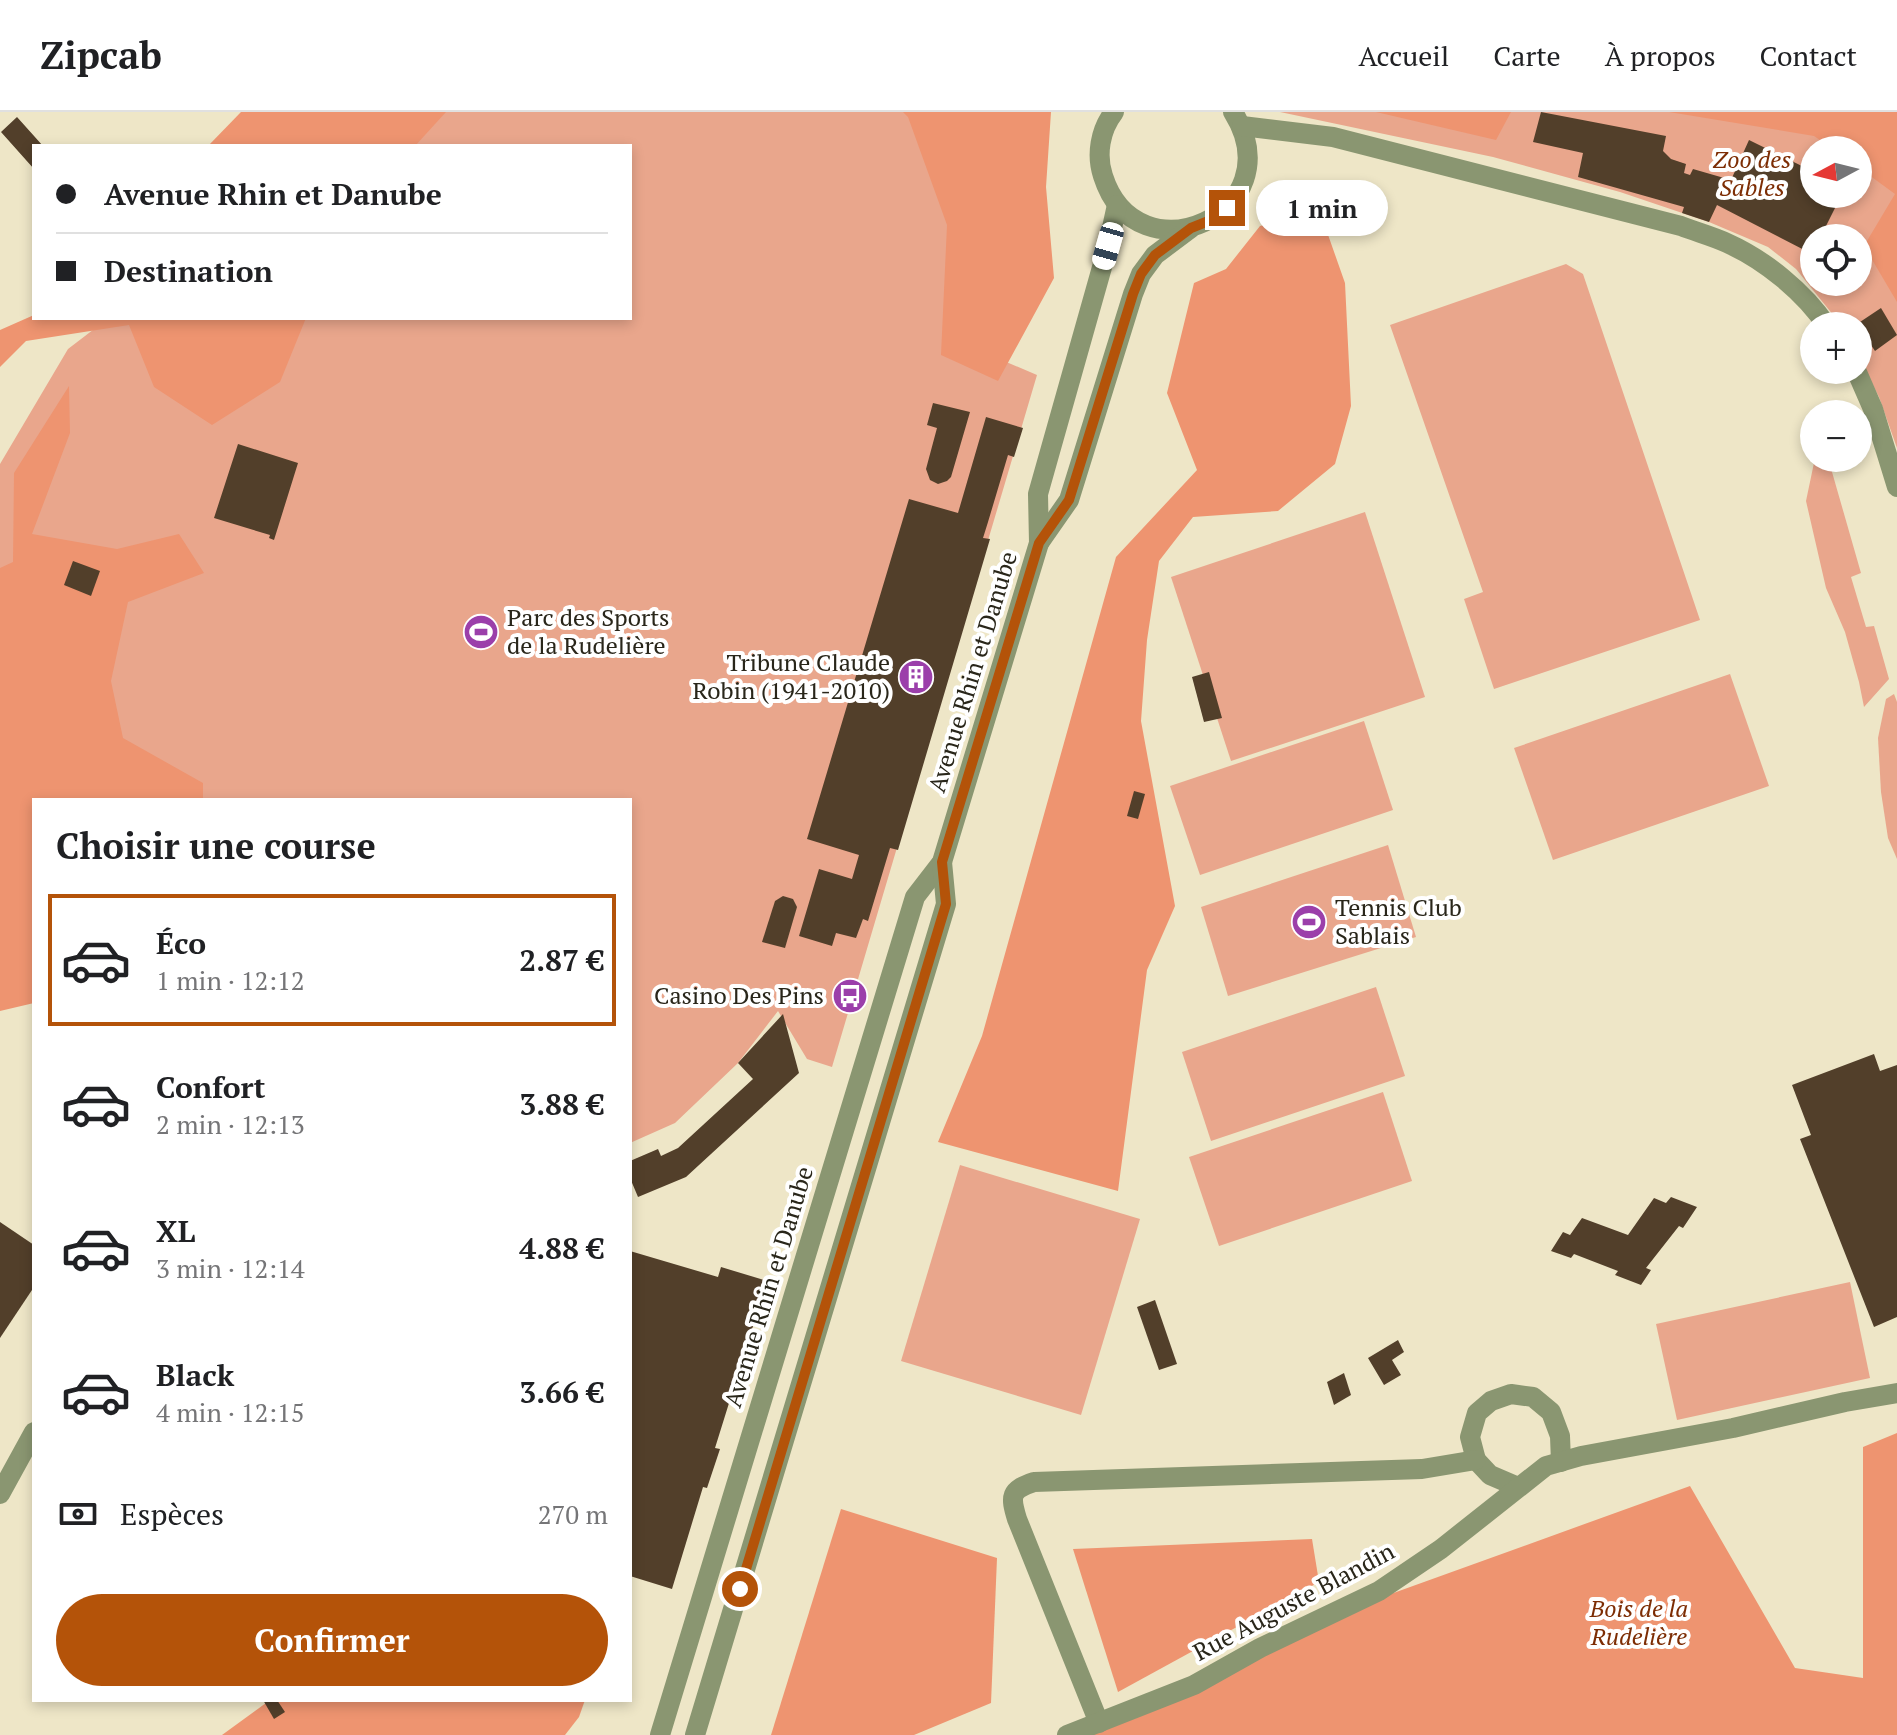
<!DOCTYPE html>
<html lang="fr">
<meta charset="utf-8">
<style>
:root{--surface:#fff;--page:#f6f6f6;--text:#202124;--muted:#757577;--line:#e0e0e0;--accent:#b45309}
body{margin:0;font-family:"PT Serif",serif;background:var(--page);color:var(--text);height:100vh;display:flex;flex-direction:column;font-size:30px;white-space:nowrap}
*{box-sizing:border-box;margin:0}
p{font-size:26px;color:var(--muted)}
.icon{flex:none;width:44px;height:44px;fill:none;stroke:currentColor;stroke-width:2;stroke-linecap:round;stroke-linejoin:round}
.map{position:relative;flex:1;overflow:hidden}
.side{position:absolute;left:32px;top:686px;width:600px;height:904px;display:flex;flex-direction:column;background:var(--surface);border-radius:0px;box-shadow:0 4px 12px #0003}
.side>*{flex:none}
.top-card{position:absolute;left:32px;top:32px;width:600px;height:176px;border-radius:0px;box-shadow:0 4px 12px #0003;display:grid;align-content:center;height:176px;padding:0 24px;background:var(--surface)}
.needle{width:52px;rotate:263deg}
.fabs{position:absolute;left:1800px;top:24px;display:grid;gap:16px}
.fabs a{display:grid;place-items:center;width:72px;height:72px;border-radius:50%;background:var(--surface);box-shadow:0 4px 12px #0003;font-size:40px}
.end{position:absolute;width:36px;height:36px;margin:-18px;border:10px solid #b45309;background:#fff;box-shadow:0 0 0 4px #fff}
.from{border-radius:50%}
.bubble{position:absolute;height:56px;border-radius:28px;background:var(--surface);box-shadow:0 4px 12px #0003;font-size:26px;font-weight:700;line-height:56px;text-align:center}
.car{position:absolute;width:24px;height:48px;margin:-24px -12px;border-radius:10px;box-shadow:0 0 6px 2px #0007;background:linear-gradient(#fff 24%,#345 0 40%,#fff 0 76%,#345 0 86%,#fff 0)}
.top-card b{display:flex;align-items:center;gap:28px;height:76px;font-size:30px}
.top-card b+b{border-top:2px solid var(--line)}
.top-card i{width:20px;height:20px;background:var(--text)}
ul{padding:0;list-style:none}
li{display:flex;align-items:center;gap:24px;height:132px;margin:0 16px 12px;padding:0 8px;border:4px solid transparent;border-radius:0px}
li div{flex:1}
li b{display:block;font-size:30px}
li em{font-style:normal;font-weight:700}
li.selected{border-color:var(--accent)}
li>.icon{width:72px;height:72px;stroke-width:1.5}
h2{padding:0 24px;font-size:36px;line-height:96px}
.pay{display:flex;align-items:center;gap:20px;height:88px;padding:0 24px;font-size:30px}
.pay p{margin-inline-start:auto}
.button{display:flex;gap:16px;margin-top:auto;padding:16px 24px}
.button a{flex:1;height:92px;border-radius:48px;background:var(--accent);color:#fff;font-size:32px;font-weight:700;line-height:92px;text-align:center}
header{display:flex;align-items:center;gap:48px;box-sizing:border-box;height:112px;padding:0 40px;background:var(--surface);border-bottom:2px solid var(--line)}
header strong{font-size:38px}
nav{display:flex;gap:44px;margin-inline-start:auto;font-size:28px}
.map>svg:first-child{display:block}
</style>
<header>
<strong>Zipcab</strong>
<nav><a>Accueil</a><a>Carte</a><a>À propos</a><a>Contact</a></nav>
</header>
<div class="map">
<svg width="1897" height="1623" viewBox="0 0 1897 1623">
<rect width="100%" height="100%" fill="#eee6c7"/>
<g fill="#e9a68c" fill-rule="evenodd">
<path d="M 269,0 L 947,0 L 1004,249 L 1037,263 L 832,955 L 807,947 L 778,899 L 738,951 L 675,1011 L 630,1031 L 630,688 L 34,688 L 0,817 L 0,352 L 68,237 L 102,211 L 102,206 L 630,206 L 630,34 L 241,34 Z"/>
<path d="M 1280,0 L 1897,0 L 1897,336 L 1879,285 L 1858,244 L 1858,214 L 1842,214 L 1796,157 L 1768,135 L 1709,110 L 1620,80 L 1493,45 ZM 1814,38 L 1858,38 L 1858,82 L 1814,82 ZM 1814,126 L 1858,126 L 1858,170 L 1814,170 Z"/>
<path d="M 1566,152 L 1583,162 L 1700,508 L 1494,577 L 1464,487 L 1483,480 L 1390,213 Z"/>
<path d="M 1815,346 L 1828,346 L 1861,461 L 1851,465 L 1866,515 L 1874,514 L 1889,567 L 1864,595 L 1859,570 L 1845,520 L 1826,476 L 1806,389 Z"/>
<path d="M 1365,400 L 1425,585 L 1231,649 L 1171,465 Z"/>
<path d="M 1730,562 L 1769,674 L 1553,748 L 1514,636 Z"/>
<path d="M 1894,582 L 1897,590 L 1897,747 L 1888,726 L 1881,680 L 1878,626 L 1886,587 Z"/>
<path d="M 1364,609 L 1393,698 L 1200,763 L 1170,674 Z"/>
<path d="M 1388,733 L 1416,825 L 1228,884 L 1201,795 Z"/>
<path d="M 1376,875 L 1405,964 L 1211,1029 L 1182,940 Z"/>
<path d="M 1383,980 L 1412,1069 L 1219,1134 L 1189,1045 Z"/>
<path d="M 960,1053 L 1140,1107 L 1081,1303 L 901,1249 Z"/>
<path d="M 1850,1170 L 1870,1266 L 1677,1308 L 1656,1212 Z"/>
</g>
<g fill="#ee9470">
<path d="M 241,0 L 446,0 L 415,34 L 208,34 Z"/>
<path d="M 903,0 L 1051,0 L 1046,75 L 1054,166 L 998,269 L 941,243 L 947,113 L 908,5 Z"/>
<path d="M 1376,0 L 1511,0 L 1496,28 Z"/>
<path d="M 1669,0 L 1897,0 L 1897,190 L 1864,134 L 1895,82 L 1858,55 L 1858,38 L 1835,38 L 1814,24 Z"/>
<path d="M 1320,100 L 1345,171 L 1351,294 L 1335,352 L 1278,399 L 1193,405 L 1159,449 L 1147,528 L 1141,609 L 1175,794 L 1147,858 L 1118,1079 L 938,1030 L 982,924 L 1116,445 L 1197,358 L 1167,281 L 1194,171 L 1226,157 L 1260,114 Z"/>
<path d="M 34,203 L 34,206 L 306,206 L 280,270 L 212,313 L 154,275 L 129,213 L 26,229 L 0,255 L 0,218 Z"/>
<path d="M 69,274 L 70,321 L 32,422 L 117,437 L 179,422 L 204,461 L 128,490 L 111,569 L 123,626 L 203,671 L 203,688 L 34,688 L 34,891 L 0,899 L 0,456 L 13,450 L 14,361 Z"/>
<path d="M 1897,1321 L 1897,1623 L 1074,1623 L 1313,1510 L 1690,1374 L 1795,1556 L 1863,1566 L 1863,1335 Z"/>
<path d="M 841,1397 L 997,1446 L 991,1591 L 914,1623 L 771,1623 Z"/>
<path d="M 1312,1427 L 1319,1470 L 1118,1580 L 1073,1437 Z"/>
<path d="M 270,1588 L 585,1588 L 579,1605 L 565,1623 L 222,1623 Z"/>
</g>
<g fill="#523f2a">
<path d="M 1541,0 L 1666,24 L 1663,39 L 1671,47 L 1686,52 L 1684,61 L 1690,63 L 1693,57 L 1731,68 L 1749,28 L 1814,60 L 1814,82 L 1842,82 L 1820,126 L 1814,126 L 1812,142 L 1717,93 L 1709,110 L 1682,101 L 1684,95 L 1578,65 L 1583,41 L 1533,30 Z"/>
<path d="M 17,5 L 43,34 L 34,34 L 34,57 L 1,20 Z"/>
<path d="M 1881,196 L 1897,223 L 1875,239 L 1857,212 Z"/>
<path d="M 933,291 L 970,300 L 951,365 L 947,369 L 938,372 L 930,368 L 926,357 L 937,316 L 927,313 Z"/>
<path d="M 986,305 L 1023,316 L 1014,345 L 1008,343 L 988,410 L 983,426 L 990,427 L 898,738 L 890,736 L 868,809 L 863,807 L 856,826 L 836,821 L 832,834 L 799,824 L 819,757 L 852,767 L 859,743 L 807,727 L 909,387 L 958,401 Z"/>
<path d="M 238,332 L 298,351 L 274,428 L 269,426 L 270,423 L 214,406 Z"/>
<path d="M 73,449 L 100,459 L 91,484 L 64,473 Z"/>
<path d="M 1209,560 L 1222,606 L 1204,610 L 1192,565 Z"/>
<path d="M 1134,679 L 1145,682 L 1138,707 L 1127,704 Z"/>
<path d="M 783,784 L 793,787 L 797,795 L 785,836 L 762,830 L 775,789 Z"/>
<path d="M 783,902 L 799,961 L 686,1065 L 638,1085 L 630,1066 L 630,1049 L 658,1037 L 661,1044 L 678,1036 L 753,967 L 738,951 Z"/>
<path d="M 1874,942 L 1880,959 L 1897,953 L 1897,1205 L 1874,1215 L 1800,1027 L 1811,1023 L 1792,973 Z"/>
<path d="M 1671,1085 L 1697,1095 L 1683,1116 L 1679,1114 L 1646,1156 L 1651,1158 L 1641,1173 L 1615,1163 L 1618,1159 L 1574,1142 L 1571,1146 L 1551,1139 L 1563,1120 L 1570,1123 L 1582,1106 L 1628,1123 L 1654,1086 L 1666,1091 Z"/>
<path d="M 0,1110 L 34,1133 L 34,1175 L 0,1226 Z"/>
<path d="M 630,1139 L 718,1165 L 721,1155 L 767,1169 L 715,1336 L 720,1337 L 707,1376 L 703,1375 L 672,1477 L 630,1464 Z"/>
<path d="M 1155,1188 L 1177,1252 L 1159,1258 L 1137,1195 Z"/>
<path d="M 1398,1228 L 1404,1240 L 1392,1248 L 1401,1263 L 1384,1273 L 1368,1246 Z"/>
<path d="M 1344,1261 L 1351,1283 L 1334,1293 L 1327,1270 Z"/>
<path d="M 263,1588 L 277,1588 L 285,1600 L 274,1607 Z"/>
</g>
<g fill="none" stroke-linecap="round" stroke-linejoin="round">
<g stroke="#8a9671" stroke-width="20">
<path d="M 1114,0 C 1100,18 1096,43 1103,64 C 1137,171 1296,101 1233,0"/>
<path d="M 1242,14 L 1333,25 L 1681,114 C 1696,120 1712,124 1727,131 C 1765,148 1804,180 1827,214"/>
<path d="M 1856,258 L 1873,297 L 1897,375"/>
<path d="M 1039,431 L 1069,388 L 1133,182 L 1141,162 L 1155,143 L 1191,116"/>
<path d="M 1518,1375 L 1490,1363 L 1476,1348 L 1470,1325 L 1477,1301 L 1491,1289 L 1511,1282 L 1533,1285 L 1551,1300 L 1560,1324 L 1561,1350"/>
<path d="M 0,1382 L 34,1320"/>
<path d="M 1099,1611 L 1017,1407 C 1010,1384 1010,1378 1034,1370 L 1422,1357 L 1476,1348"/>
<path d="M 660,1623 L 915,785 L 942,750 L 1039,431 L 1038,382 L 1108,134 L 1117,93"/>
<path d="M 695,1623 L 946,792 L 942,750"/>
<path d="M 1067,1623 L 1194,1573 L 1260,1536 L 1379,1479 L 1441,1437 L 1546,1354 L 1581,1344 L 1733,1316 L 1845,1290 L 1897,1281"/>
</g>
</g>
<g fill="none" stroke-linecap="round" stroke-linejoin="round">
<path stroke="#b45309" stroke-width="10" d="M 740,1477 L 946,792 L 942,750 L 1039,431 L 1069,388 L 1133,182 L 1141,162 L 1155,143 L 1191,116 L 1211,108 L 1227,96"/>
</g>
<defs>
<symbol id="stadium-disc" viewBox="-11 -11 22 22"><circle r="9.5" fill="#9b3faa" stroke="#fff"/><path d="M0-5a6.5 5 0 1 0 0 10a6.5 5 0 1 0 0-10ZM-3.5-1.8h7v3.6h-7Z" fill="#fff"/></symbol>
<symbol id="building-disc" viewBox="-11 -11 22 22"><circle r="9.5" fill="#9b3faa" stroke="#fff"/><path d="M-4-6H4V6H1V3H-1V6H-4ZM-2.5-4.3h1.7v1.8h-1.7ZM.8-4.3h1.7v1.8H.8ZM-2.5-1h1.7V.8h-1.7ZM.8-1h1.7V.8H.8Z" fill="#fff"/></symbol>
<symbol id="bus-disc" viewBox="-11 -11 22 22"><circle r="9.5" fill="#9b3faa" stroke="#fff"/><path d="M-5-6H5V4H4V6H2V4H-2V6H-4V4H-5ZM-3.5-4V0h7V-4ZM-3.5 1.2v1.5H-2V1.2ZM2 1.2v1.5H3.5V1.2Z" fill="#fff"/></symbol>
</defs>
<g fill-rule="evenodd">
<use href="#stadium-disc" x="461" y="500" width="40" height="40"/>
<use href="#building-disc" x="896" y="545" width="40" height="40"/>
<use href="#stadium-disc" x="1289" y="790" width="40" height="40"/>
<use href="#bus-disc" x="830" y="864" width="40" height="40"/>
</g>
<g text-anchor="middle" stroke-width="8" stroke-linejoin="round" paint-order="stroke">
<g font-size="24" font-style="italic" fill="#7d2d04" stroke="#fff">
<text x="1752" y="56">Zoo des<tspan x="1752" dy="28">Sables</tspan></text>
<text x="1639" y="1505">Bois de la<tspan x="1639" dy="28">Rudelière</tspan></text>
</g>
<g font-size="24" fill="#29261a" stroke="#fff" text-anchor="start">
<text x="507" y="514">Parc des Sports<tspan x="507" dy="28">de la Rudelière</tspan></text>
<text x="890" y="559" text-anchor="end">Tribune Claude<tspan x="890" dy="28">Robin (1941-2010)</tspan></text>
<text x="1335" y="804">Tennis Club<tspan x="1335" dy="28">Sablais</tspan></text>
<text x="824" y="892" text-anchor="end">Casino Des Pins</text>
</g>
<g font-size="24" fill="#29261a" stroke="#fff">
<text transform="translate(973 560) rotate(-73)" y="8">Avenue Rhin et Danube</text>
<text transform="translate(769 1175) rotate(-73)" y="8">Avenue Rhin et Danube</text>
<text transform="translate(1294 1490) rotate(-28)" y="8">Rue Auguste Blandin</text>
</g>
</g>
</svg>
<div class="fabs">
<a><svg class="needle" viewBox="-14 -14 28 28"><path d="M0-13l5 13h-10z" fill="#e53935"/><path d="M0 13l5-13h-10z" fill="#757577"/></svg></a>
<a><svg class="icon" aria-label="locate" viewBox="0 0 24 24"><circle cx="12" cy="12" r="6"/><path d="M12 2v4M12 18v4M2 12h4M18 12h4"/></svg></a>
<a>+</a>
<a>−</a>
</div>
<i class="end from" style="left:740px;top:1477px"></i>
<i class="end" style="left:1227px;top:96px"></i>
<div class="bubble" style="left:1256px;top:68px;width:132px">1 min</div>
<i class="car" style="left:1108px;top:134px;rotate:196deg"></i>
<div class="top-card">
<b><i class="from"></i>Avenue Rhin et Danube</b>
<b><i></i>Destination</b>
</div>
<section class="side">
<h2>Choisir une course</h2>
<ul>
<li class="selected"><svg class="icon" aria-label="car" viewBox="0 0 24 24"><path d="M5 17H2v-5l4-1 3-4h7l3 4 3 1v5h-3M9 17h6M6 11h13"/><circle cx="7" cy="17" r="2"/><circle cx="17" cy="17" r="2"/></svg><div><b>Éco</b><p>1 min · 12:12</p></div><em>2.87 €</em></li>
<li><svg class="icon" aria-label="car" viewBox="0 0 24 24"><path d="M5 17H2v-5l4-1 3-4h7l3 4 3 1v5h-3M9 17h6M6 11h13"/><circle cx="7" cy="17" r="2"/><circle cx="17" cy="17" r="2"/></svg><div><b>Confort</b><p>2 min · 12:13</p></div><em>3.88 €</em></li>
<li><svg class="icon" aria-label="car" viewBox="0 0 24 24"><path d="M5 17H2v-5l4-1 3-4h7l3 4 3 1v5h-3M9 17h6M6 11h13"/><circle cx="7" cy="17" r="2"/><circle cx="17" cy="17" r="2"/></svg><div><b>XL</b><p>3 min · 12:14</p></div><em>4.88 €</em></li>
<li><svg class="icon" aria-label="car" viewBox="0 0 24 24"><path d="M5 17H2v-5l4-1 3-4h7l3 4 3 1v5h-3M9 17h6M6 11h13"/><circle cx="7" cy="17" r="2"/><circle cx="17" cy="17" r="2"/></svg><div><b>Black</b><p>4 min · 12:15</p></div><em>3.66 €</em></li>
</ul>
<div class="pay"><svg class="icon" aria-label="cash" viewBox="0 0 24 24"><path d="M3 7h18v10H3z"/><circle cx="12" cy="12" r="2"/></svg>Espèces<p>270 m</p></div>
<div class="button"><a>Confirmer</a></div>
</section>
</div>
